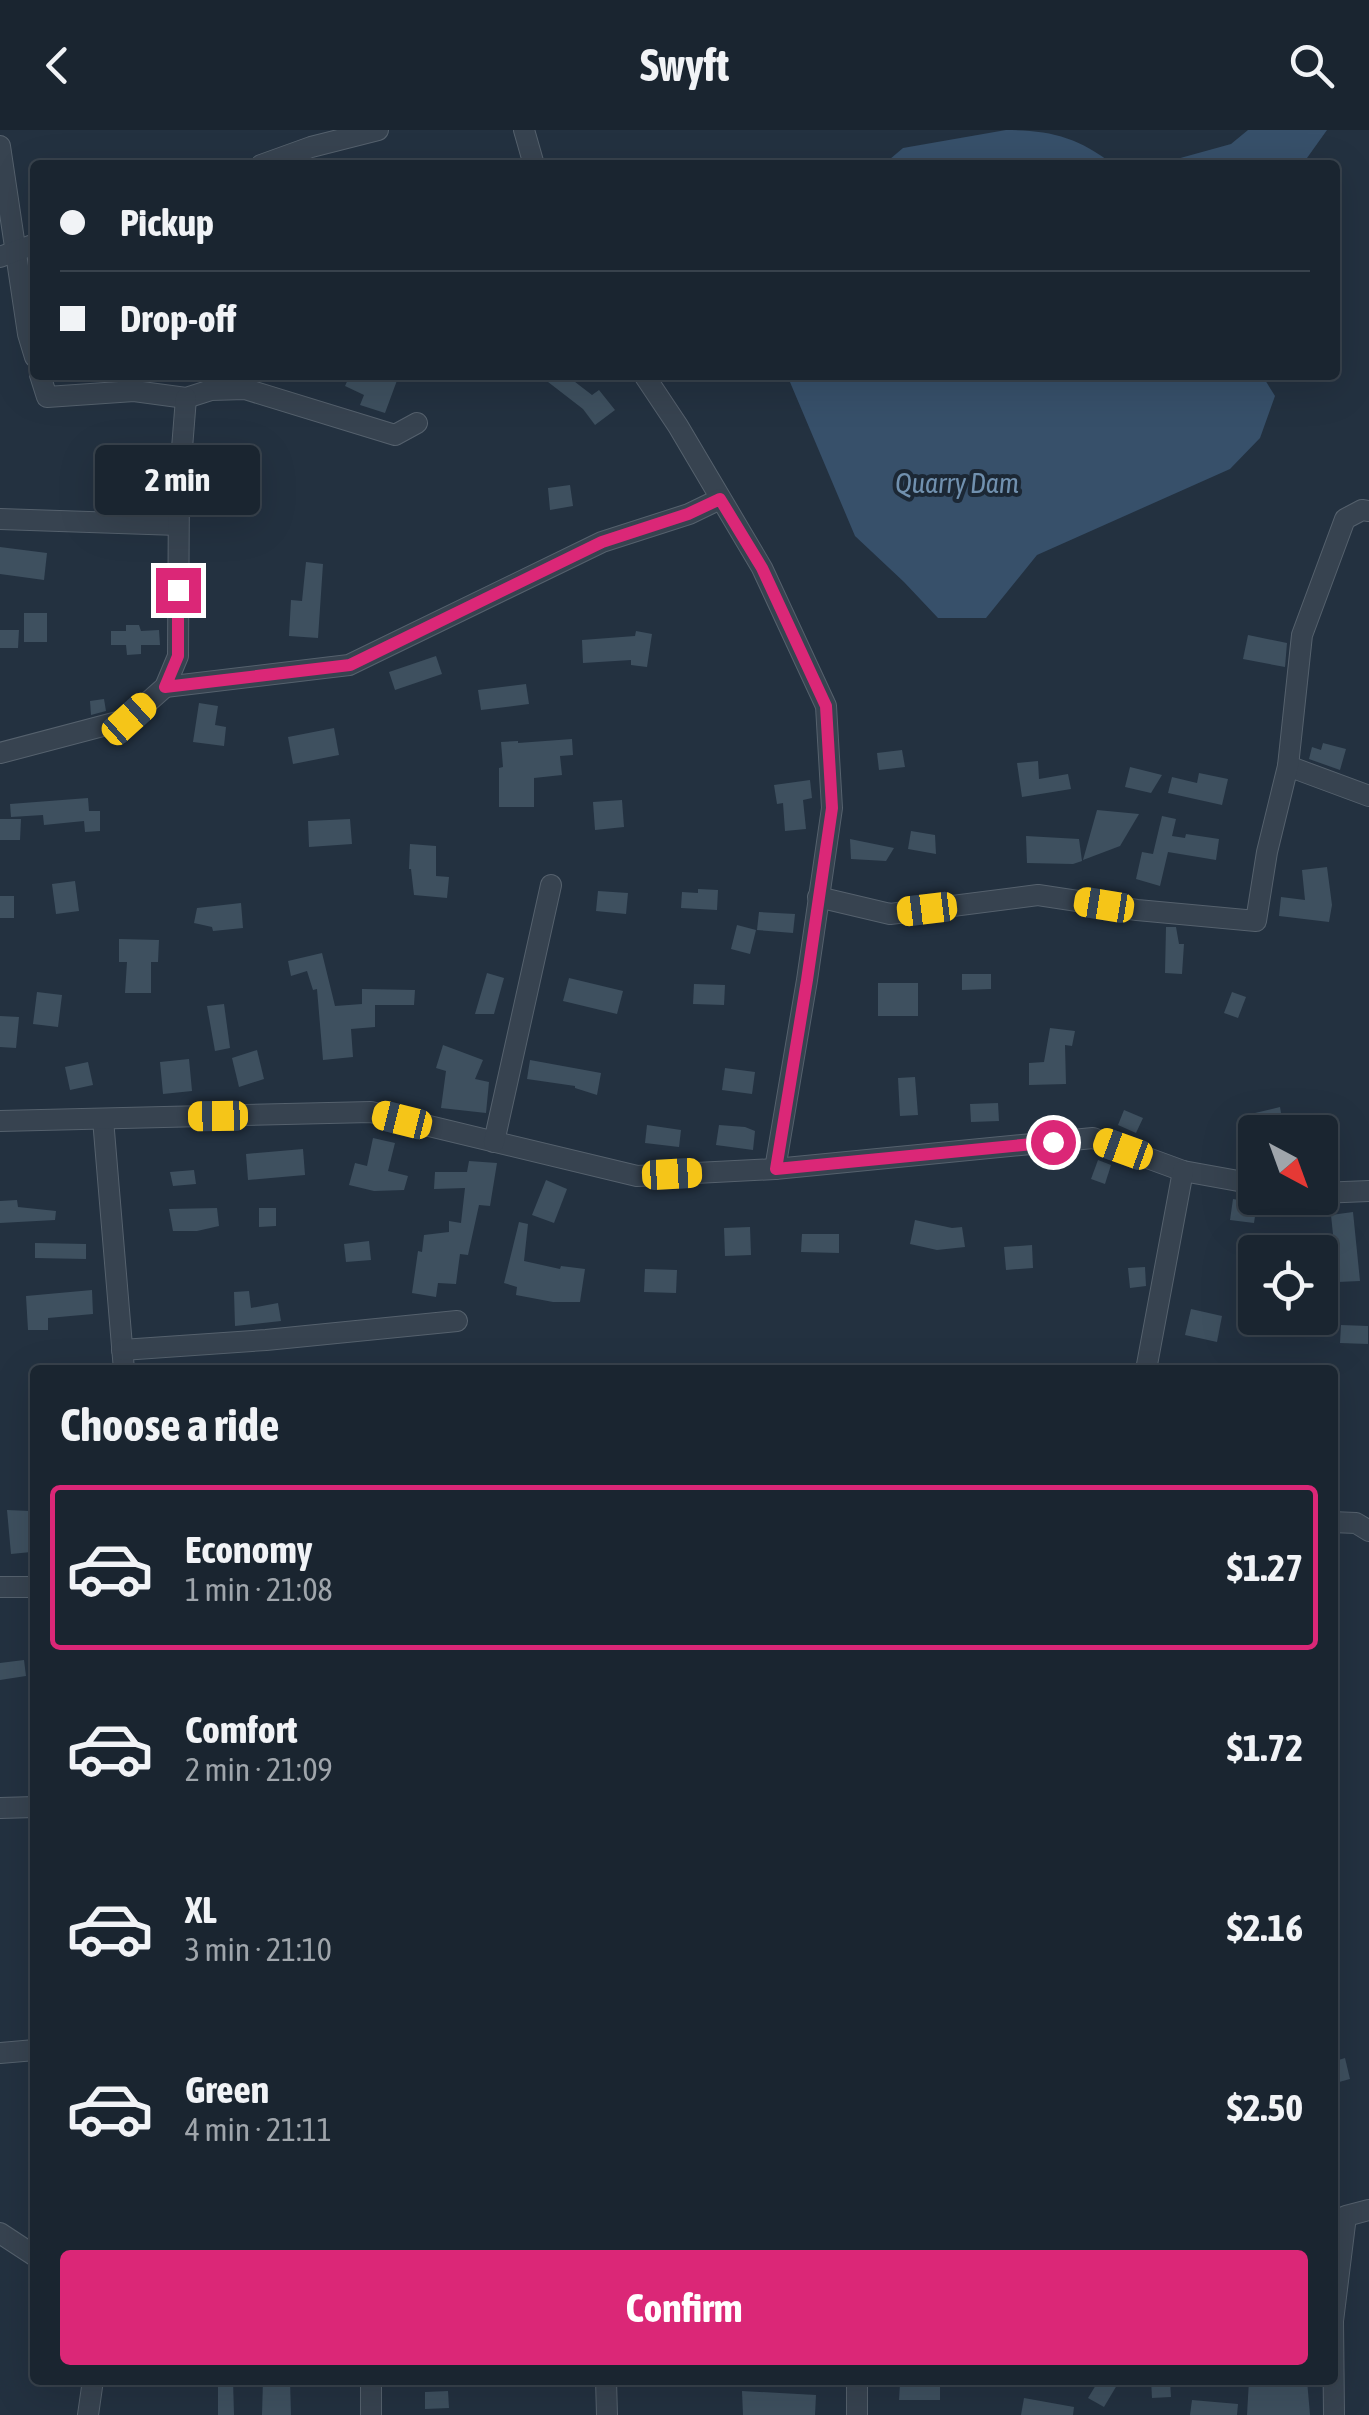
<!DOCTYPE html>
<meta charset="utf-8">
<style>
:root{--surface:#1a2530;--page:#27313c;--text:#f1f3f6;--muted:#9fa5ab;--line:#38424c;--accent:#db2777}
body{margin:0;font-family:"Asap Condensed",sans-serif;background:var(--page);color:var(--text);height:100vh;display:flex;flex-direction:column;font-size:38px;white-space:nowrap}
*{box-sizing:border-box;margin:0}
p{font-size:32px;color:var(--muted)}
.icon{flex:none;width:55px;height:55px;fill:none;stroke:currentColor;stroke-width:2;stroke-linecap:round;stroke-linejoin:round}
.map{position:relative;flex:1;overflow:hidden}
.side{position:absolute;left:30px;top:1235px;width:1308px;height:1020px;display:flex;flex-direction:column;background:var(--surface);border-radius:10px;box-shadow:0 10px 40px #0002,0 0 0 2px var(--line)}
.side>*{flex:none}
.banner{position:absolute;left:30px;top:30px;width:1310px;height:220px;border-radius:10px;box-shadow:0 10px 40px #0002,0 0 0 2px var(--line);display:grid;align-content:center;height:220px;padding:0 30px;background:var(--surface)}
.needle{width:65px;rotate:139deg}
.controls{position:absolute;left:1238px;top:985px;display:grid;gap:20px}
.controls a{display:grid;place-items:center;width:100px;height:100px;border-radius:10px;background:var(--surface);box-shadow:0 10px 40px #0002,0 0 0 2px var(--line);font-size:50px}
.end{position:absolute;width:45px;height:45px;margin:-22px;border:12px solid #db2777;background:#fff;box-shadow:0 0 0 5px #fff}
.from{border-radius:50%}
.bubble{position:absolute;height:70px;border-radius:10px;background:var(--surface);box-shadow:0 10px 40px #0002,0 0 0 2px var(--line);font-size:32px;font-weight:700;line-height:70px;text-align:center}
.car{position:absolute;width:30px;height:60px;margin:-30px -15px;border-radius:12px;box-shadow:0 0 8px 2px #0007;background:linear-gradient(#f5c518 24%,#345 0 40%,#f5c518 0 76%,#345 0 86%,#f5c518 0)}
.banner b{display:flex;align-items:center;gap:35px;height:95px;font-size:38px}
.banner b+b{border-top:2px solid var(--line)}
.banner i{width:25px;height:25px;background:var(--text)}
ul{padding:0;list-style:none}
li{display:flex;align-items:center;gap:30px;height:165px;margin:0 20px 15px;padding:0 10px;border:5px solid transparent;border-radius:10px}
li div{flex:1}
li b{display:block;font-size:38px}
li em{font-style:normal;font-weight:700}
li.active{border-color:var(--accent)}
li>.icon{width:90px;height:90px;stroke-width:1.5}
h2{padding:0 30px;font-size:45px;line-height:120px}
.button{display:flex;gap:20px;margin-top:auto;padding:20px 30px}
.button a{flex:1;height:115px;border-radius:10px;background:var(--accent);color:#fff;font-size:40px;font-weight:700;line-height:115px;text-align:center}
header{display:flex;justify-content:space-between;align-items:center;height:130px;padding:0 30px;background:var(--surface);font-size:45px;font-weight:700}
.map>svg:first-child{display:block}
</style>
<header><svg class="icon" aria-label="back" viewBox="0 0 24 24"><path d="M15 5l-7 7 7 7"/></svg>Swyft<svg class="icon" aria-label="search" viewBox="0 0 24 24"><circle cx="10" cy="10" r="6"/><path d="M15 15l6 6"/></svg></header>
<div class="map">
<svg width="1369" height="2285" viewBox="0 0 1369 2285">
<rect width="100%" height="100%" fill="#233140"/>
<g fill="#37506a">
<path d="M 1006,0 C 1050,0 1078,7 1114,35 L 883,35 L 903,18 Z"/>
<path d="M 1248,0 L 1327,0 L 1302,35 L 1155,35 L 1231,14 Z"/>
<path d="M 787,245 L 1262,245 L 1275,266 L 1260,308 L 1230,339 L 1037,425 L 986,488 L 938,488 L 904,452 L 855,406 Z"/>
</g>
<g fill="#3e505f">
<path d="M 350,245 L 399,245 L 385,283 L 360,275 L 364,265 L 345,256 Z"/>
<path d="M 539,245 L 566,245 L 592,265 L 599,260 L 615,280 L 595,295 L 583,279 Z"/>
<path d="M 570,355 L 573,376 L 550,380 L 548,358 Z"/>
<path d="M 0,417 L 47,423 L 44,450 L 0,444 Z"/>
<path d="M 306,432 L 323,434 L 318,508 L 289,506 L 291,470 L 302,471 Z"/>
<rect x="24" y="483" width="23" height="29"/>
<path d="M 126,495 L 139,495 L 141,501 L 159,500 L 160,515 L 141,515 L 141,524 L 127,525 L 126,515 L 111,515 L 111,501 L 126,501 Z"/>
<path d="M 0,500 L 19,500 L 18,518 L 0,518 Z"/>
<path d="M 636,501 L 652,504 L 647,537 L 631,535 L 631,530 L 583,533 L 582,510 L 635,506 Z"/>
<path d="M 1248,505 L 1287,513 L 1285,537 L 1243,529 Z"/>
<path d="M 436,526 L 442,544 L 395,560 L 389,542 Z"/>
<path d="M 526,554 L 529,574 L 481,580 L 478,560 Z"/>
<path d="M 104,569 L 106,581 L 91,585 L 90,571 Z"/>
<path d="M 199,573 L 218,576 L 215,595 L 226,597 L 224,616 L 193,612 Z"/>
<path d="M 334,598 L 339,625 L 293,634 L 288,607 Z"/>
<path d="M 572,609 L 573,625 L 560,626 L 562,645 L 534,648 L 534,677 L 499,677 L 499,638 L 503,637 L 501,612 L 518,611 L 518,613 Z"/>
<path d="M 1323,613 L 1346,619 L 1340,640 L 1309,629 L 1312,617 L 1321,620 Z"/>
<path d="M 902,620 L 905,637 L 879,640 L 877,623 Z"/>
<path d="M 1038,631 L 1039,649 L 1068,644 L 1071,659 L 1022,667 L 1017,633 Z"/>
<path d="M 1130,637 L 1162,645 L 1151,663 L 1125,657 Z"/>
<path d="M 1199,643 L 1228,649 L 1222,675 L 1168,663 L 1172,647 L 1197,653 Z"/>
<path d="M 810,650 L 812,668 L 803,670 L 806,699 L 785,701 L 783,673 L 777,674 L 774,655 Z"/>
<path d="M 88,668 L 89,681 L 100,681 L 100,701 L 85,702 L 84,691 L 44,695 L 43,685 L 11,687 L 10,674 Z"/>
<path d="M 622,670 L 624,697 L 595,700 L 593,672 Z"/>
<path d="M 1097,680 L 1139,684 L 1120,716 L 1083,730 Z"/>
<path d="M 1162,686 L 1176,689 L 1172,706 L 1185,708 L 1186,704 L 1219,709 L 1216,730 L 1168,722 L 1160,756 L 1136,749 L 1142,722 L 1153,724 Z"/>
<path d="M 0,689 L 21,689 L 20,710 L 0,710 Z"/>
<path d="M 350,689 L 352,714 L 309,717 L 308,691 Z"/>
<path d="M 911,701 L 935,705 L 936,724 L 908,719 Z"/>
<path d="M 1026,706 L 1079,709 L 1082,731 L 1073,734 L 1027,733 Z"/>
<path d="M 850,709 L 894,718 L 886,731 L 851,729 Z"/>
<path d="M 410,714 L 436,716 L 436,746 L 449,747 L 447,768 L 414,765 L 411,739 L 409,739 Z"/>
<path d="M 1327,737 L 1332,775 L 1329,792 L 1279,786 L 1281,767 L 1305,770 L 1302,740 Z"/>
<path d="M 75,751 L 79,781 L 56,784 L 52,754 Z"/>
<path d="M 698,759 L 718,760 L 717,780 L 681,778 L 682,762 L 698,763 Z"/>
<path d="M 598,761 L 628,763 L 626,784 L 596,781 Z"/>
<rect x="0" y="766" width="14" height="22"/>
<path d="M 241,773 L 243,798 L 213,801 L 212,797 L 194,793 L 197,778 Z"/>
<path d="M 759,782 L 795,784 L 793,803 L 757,800 Z"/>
<path d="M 737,795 L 756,800 L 750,824 L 731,819 Z"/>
<path d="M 1166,797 L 1176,797 L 1179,814 L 1184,814 L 1182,844 L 1165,843 Z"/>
<path d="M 119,809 L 159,810 L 158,832 L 151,832 L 151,863 L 125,863 L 127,832 L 119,832 Z"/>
<path d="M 322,823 L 335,876 L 362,874 L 362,859 L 415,860 L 414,875 L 375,875 L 375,897 L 351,899 L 353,927 L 323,930 L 317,859 L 313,860 L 307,841 L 291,846 L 288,831 Z"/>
<path d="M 487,843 L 504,848 L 494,884 L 475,884 Z"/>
<path d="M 962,844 L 991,844 L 991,859 L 962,860 Z"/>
<path d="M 569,848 L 623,861 L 617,884 L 563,871 Z"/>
<rect x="878" y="853" width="40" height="33"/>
<path d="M 694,854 L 725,855 L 724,875 L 693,874 Z"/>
<path d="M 37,862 L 62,865 L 58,897 L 33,894 Z"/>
<path d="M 1232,862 L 1246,867 L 1238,888 L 1224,883 Z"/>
<path d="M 224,874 L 230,918 L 215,921 L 207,876 Z"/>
<path d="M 0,886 L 19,887 L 16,918 L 0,917 Z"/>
<path d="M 1050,898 L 1075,901 L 1072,916 L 1065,915 L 1066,954 L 1029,955 L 1029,933 L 1044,932 Z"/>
<path d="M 443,915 L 483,930 L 475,949 L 489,952 L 486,983 L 441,978 L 446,941 L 436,938 Z"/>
<path d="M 257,920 L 264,949 L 239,957 L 232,928 Z"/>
<path d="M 189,929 L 192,961 L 163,964 L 160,932 Z"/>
<path d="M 530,930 L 601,943 L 597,965 L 575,958 L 575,956 L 527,949 Z"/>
<path d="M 88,932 L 93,955 L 70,960 L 65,937 Z"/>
<path d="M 725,938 L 755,942 L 752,964 L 722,960 Z"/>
<path d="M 915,947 L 918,985 L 900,986 L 898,948 Z"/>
<path d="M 998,973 L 999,991 L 971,992 L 970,974 Z"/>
<path d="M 1280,977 L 1283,995 L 1259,1000 L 1255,983 Z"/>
<path d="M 1124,980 L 1143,988 L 1136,1003 L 1118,995 Z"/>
<path d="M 647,995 L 681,1000 L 679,1017 L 645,1013 Z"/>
<path d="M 719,995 L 745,997 L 755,1001 L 753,1020 L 716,1015 Z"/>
<path d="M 373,1008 L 395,1013 L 388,1041 L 408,1046 L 404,1060 L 374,1061 L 349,1055 L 355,1033 L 367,1036 Z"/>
<path d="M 303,1019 L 305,1045 L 248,1050 L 246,1024 Z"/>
<path d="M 1098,1030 L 1111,1035 L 1105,1054 L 1091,1049 Z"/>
<path d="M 469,1031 L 497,1033 L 490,1076 L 479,1075 L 468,1125 L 460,1124 L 456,1154 L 438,1153 L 436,1167 L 412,1163 L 418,1121 L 422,1122 L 424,1105 L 449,1102 L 449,1091 L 461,1093 L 465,1058 L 434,1059 L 435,1042 L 467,1042 Z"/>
<path d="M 194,1040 L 196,1054 L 173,1056 L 170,1042 Z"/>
<path d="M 546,1050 L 567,1059 L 554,1093 L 532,1085 Z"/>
<path d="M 1233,1069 L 1257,1073 L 1254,1093 L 1230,1090 Z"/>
<path d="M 17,1070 L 18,1077 L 56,1081 L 55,1090 L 0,1093 L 0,1071 Z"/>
<path d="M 217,1078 L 219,1096 L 197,1101 L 173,1101 L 169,1079 Z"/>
<path d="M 259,1078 L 276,1078 L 276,1096 L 259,1097 Z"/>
<path d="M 1353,1082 L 1360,1151 L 1338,1152 L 1331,1085 Z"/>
<path d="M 915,1090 L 952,1098 L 962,1097 L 965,1117 L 937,1120 L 910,1114 Z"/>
<path d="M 519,1092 L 528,1094 L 524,1131 L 560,1139 L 561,1136 L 585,1139 L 580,1172 L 553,1172 L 516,1165 L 517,1157 L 504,1153 Z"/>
<path d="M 750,1097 L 751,1125 L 725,1126 L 724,1098 Z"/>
<path d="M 802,1104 L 839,1104 L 839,1123 L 801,1122 Z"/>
<path d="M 369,1111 L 371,1130 L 346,1132 L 344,1114 Z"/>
<path d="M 35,1113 L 86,1114 L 86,1129 L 35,1128 Z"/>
<path d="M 1032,1115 L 1033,1138 L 1006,1140 L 1004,1117 Z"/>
<path d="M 1145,1137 L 1146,1156 L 1130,1158 L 1128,1138 Z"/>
<path d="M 645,1139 L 677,1140 L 676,1163 L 644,1162 Z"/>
<path d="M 92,1160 L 93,1184 L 48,1188 L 48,1200 L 28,1200 L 26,1166 Z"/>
<path d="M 249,1161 L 251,1178 L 278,1173 L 281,1191 L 235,1196 L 234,1162 Z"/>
<path d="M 1191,1179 L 1222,1186 L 1217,1212 L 1185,1205 Z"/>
<path d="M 1285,1188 L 1302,1188 L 1297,1204 L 1282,1200 Z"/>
<path d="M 1341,1195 L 1368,1196 L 1368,1214 L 1340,1213 Z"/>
<path d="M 7,1380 L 30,1381 L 31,1422 L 11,1424 Z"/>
<path d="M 24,1530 L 26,1546 L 0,1550 L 0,1533 Z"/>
<path d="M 1345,1928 L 1350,1949 L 1332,1954 L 1332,1932 Z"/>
<path d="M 218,2250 L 233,2250 L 234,2285 L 218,2285 Z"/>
<path d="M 263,2250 L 290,2250 L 291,2285 L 262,2285 Z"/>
<path d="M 1099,2250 L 1120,2250 L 1104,2277 L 1088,2268 Z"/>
<path d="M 1151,2250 L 1170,2250 L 1171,2267 L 1152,2268 Z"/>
<path d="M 1249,2250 L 1307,2250 L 1310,2285 L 1247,2285 Z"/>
<path d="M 900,2254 L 940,2254 L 940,2270 L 899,2270 Z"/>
<path d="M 448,2261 L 449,2278 L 425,2279 L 425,2262 Z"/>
<path d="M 742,2261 L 816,2265 L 815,2285 L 743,2285 Z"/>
<path d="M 1024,2268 L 1074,2277 L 1073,2285 L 1021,2285 Z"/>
<path d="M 1192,2270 L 1238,2274 L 1237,2285 L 1190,2285 Z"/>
</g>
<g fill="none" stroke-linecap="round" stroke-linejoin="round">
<defs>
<g id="minor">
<path d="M 524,0 L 534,35"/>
<path d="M 0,16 L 28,204 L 35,227"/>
<path d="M 261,35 L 311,17 L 378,0"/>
<path d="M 0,127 L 35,114"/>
<path d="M 40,245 L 47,267 L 134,261 L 186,268 L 211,260 L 245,259 L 395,305 L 417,293"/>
<path d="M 644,245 L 678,296 L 762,438 L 826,576 L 832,678 L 807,850 L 775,1039"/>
<path d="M 0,389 L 178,395"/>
<path d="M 165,557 L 349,535 L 602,412 L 689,384 L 720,369"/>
<path d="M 0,623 L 129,589 L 165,557 L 178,526 L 179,356 L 186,268"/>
<path d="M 1288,636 L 1369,666"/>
<path d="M 818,767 L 890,784 L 1038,765 L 1137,780 L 1256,791 L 1267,722 L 1288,636 L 1302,505 L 1345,389 L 1362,380 L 1369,381"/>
<path d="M 103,989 L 124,1240"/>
<path d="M 0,991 L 371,982 L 637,1046 L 775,1039 L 1093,1008 L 1183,1041 L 1255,1054"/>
<path d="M 494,1012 L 551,755"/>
<path d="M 1320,1063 L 1369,1061"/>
<path d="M 122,1220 L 266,1210 L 457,1191"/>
<path d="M 1146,1240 L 1183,1041"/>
<path d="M 1332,1392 L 1356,1393 L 1369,1401"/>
<path d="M 0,1457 L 35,1457"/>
<path d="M 0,1678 L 35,1677"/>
<path d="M 0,1923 L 35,1920"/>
<path d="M 0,2103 L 35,2126"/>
<path d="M 369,2250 L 371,2255 L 371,2285"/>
<path d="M 606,2250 L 607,2285"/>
<path d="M 857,2250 L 857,2285"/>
<path d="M 88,2285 L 93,2250"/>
<path d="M 1334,2285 L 1333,2191 L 1346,2086 L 1369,2080"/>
</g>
</defs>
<use href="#minor" stroke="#55616d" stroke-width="22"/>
<use href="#minor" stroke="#374350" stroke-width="20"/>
</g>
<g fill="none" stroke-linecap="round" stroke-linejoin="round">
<path stroke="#db2777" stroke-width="12" d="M 178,460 L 178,526 L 165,557 L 350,535 L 602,412 L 688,384 L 720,369 L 762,438 L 826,576 L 832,678 L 807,850 L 776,1039 L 1053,1012"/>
</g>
<g text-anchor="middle" stroke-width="8" stroke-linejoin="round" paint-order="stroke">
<g font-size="28" font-style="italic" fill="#7191af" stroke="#1c2835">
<text x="957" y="363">Quarry Dam</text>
</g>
</g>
</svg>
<div class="controls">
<a><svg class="needle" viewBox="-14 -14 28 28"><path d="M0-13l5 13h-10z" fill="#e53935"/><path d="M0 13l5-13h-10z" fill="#9fa5ab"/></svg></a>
<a><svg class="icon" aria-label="locate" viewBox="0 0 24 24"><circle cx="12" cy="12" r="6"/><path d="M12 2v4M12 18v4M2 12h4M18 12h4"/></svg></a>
</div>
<i class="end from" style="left:1053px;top:1012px"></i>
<i class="end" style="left:178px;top:460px"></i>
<div class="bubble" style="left:95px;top:315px;width:165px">2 min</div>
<i class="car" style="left:129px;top:589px;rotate:48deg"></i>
<i class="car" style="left:1104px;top:775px;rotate:279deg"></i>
<i class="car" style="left:927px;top:779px;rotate:263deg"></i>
<i class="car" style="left:218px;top:986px;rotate:269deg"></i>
<i class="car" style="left:402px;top:990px;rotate:284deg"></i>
<i class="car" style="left:1123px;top:1019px;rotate:290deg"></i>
<i class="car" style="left:672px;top:1044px;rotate:87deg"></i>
<div class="banner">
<b><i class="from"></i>Pickup</b>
<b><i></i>Drop-off</b>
</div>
<section class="side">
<h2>Choose a ride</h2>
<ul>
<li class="active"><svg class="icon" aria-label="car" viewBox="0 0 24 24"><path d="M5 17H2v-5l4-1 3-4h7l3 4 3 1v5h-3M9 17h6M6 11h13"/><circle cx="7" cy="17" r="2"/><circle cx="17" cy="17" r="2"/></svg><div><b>Economy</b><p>1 min · 21:08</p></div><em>$1.27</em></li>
<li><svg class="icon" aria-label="car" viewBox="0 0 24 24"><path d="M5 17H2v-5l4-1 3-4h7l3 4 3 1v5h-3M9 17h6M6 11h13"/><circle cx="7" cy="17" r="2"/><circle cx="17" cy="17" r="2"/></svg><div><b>Comfort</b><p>2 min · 21:09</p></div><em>$1.72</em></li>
<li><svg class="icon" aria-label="car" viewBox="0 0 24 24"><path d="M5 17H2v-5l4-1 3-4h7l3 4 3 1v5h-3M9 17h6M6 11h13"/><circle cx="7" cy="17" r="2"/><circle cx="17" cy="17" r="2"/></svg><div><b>XL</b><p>3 min · 21:10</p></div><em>$2.16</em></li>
<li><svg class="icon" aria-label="car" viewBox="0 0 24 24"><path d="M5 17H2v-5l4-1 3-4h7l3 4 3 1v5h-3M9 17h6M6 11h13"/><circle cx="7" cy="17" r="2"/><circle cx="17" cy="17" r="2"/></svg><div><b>Green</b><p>4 min · 21:11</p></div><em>$2.50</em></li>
</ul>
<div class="button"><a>Confirm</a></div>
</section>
</div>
